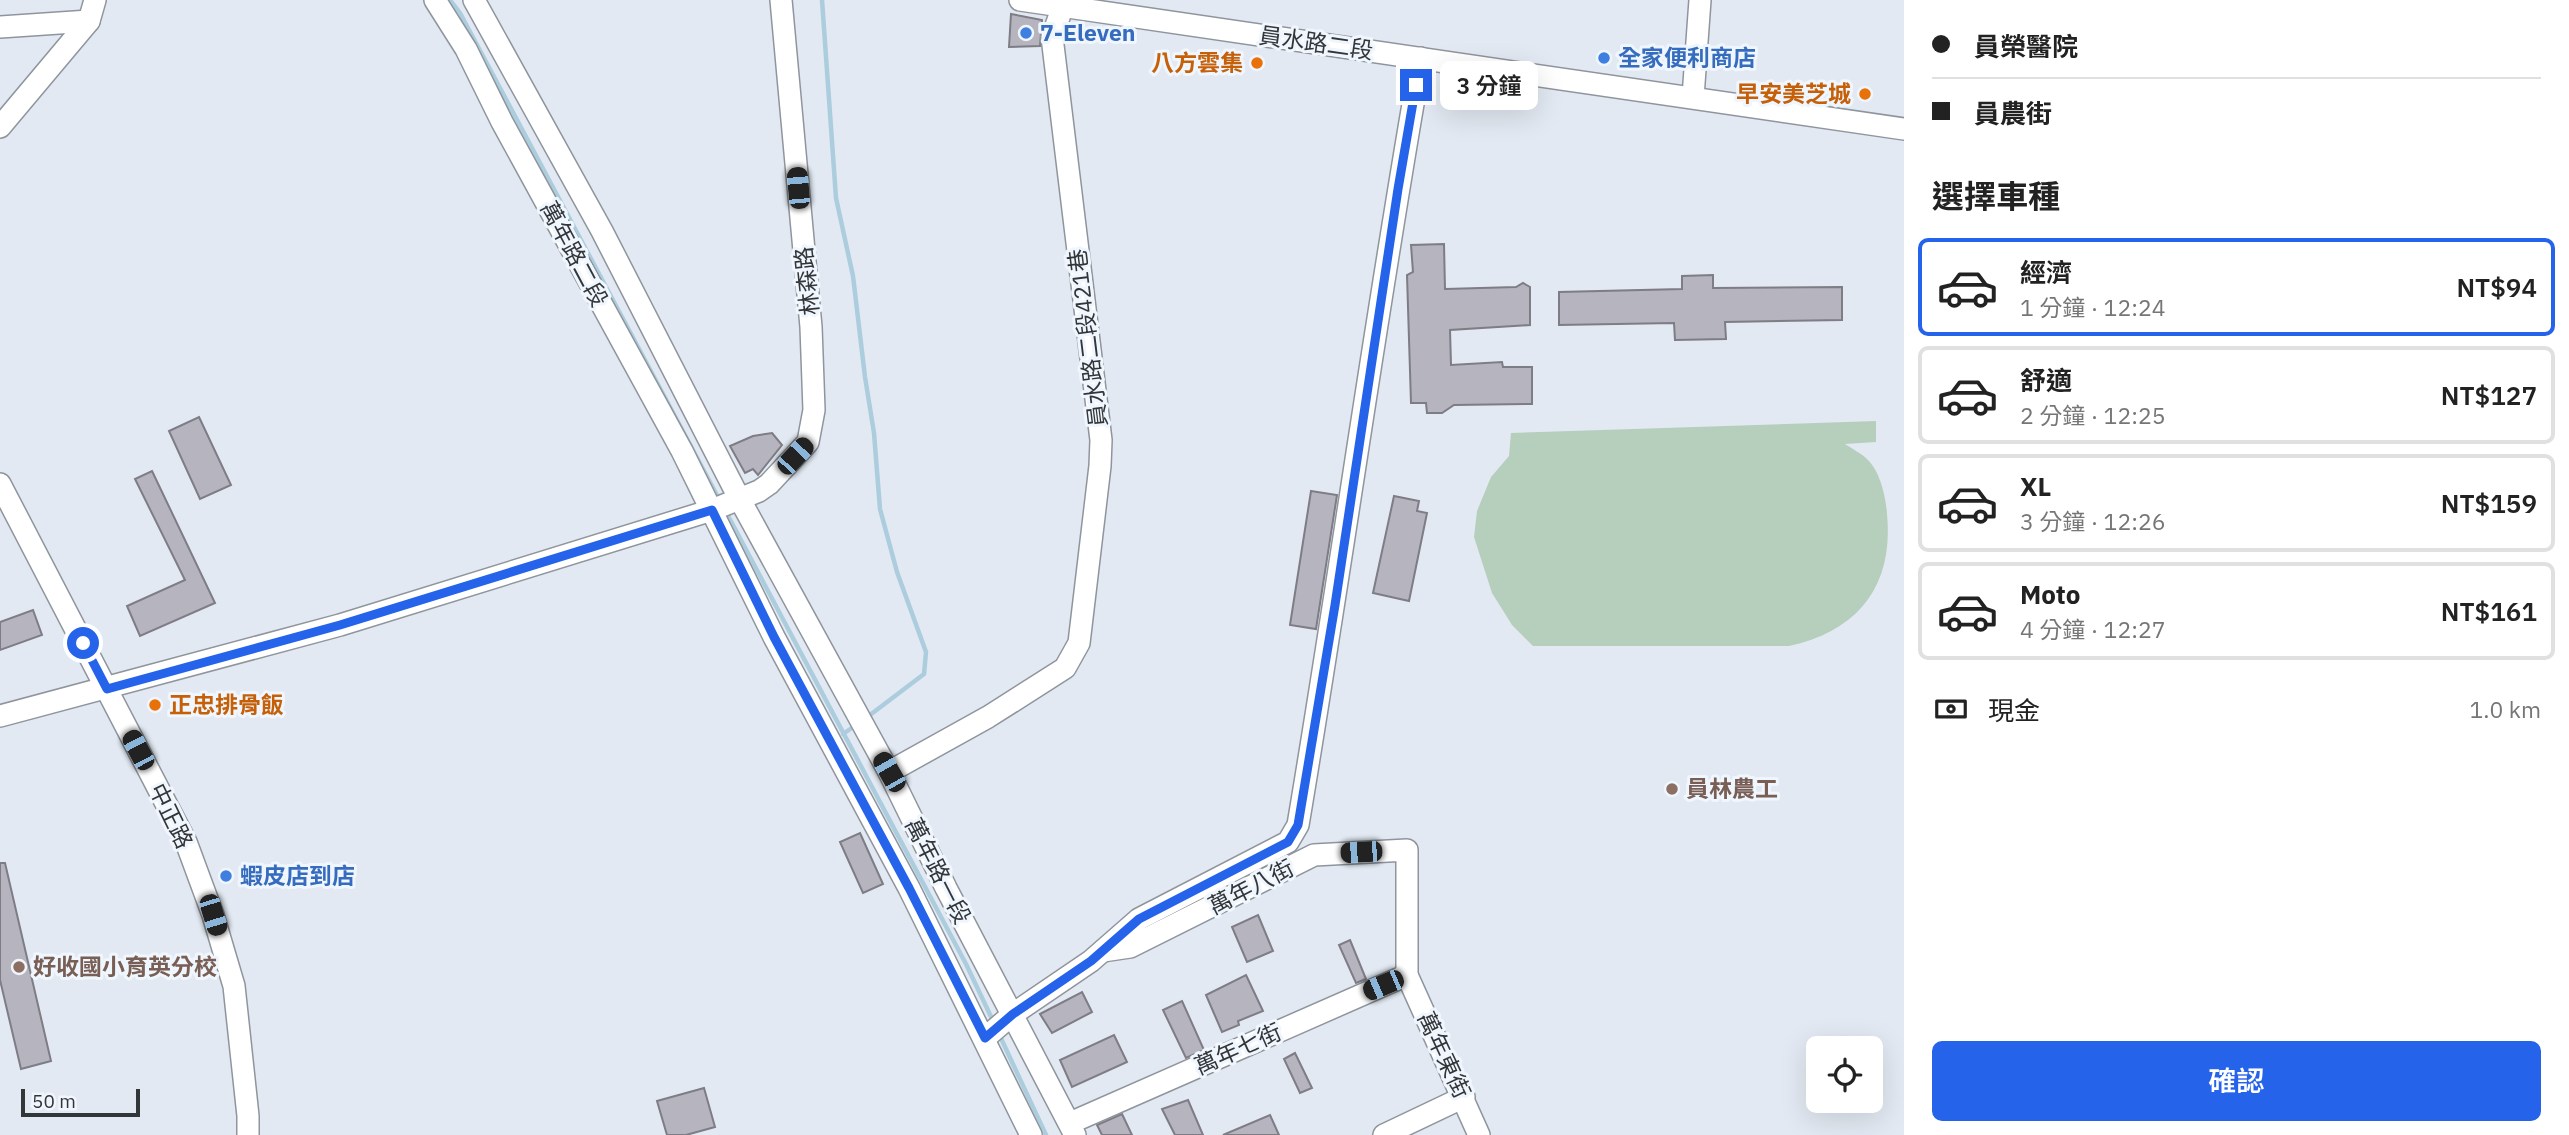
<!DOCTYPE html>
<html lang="zh-TW">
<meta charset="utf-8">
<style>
:root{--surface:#fff;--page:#f2f2f2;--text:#222;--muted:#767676;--line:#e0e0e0;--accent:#2563eb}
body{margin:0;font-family:"IBM Plex Sans","Noto Sans TC",sans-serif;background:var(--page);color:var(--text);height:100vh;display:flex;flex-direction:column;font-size:26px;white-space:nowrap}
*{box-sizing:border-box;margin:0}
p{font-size:23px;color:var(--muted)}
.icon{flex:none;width:38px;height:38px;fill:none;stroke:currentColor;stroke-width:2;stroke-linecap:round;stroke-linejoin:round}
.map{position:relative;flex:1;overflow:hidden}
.sheet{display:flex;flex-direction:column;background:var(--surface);width:665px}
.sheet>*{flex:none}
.guide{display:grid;align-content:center;height:154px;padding:0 28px;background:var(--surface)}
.fabs{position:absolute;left:1806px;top:1036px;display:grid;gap:14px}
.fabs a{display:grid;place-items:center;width:77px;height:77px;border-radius:10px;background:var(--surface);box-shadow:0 7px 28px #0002;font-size:35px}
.scale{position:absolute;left:21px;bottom:18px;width:119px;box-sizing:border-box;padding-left:7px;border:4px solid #333639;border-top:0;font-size:19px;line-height:24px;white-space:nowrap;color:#333639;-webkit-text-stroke:5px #f0f6fd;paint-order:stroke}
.end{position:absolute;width:32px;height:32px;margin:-16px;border:9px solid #2563eb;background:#fff;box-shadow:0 0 0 4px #fff}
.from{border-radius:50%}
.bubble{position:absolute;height:49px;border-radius:10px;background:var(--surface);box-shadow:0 7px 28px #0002;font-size:23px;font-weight:600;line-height:49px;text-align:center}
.car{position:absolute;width:21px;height:42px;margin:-21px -10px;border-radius:9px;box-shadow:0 0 5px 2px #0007;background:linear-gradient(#222 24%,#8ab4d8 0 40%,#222 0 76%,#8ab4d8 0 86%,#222 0)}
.guide b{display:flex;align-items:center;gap:24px;height:66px;font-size:26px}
.guide b+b{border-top:2px solid var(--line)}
.guide i{width:18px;height:18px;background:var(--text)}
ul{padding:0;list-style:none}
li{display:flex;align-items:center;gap:21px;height:98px;margin:0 14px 10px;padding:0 14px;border:4px solid var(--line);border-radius:10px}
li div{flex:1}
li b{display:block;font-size:26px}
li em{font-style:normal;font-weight:600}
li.selected{border-color:var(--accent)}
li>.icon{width:63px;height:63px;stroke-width:1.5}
h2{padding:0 28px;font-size:32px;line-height:84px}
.pay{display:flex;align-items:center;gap:18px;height:77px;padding:0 28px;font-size:26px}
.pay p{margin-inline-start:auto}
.primary-button{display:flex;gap:14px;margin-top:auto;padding:14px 28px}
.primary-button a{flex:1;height:80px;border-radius:10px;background:var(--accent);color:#fff;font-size:28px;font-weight:600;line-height:80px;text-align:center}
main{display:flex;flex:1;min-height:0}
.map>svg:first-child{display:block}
</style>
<main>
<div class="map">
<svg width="1904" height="1135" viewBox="0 0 1904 1135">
<rect width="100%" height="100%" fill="#e2e9f2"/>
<path fill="#b6cfbc" d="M 1876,421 L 1876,442 L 1845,444 C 1852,449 1861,453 1867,459 C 1880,471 1886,497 1887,514 C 1894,586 1858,631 1789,646 L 1533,646 L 1512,625 L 1492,593 L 1474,537 L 1477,511 L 1491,477 L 1509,456 L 1511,433 Z"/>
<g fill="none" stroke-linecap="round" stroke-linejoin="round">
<g stroke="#accddd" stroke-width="4.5">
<path d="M 450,0 L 460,13 L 719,499"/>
<path d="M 822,0 L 836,198 L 853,276 L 865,377 L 874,433 L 880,509 L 897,572 L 926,652 L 924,674 L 866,718"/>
<path d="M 725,510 L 966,964 L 994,1023"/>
<path d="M 843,734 L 856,725"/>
<path d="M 999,1034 L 1046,1135"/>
</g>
</g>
<g fill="#b6b4be" stroke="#7e7c85" stroke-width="2">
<path d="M 1011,14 L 1042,20 L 1040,46 L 1009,47 Z"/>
<path d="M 1444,244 L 1445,289 L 1516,287 L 1523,283 L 1530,287 L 1530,325 L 1450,330 L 1451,365 L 1502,362 L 1503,367 L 1532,367 L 1532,404 L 1454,405 L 1442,413 L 1427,413 L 1426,403 L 1411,403 L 1407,275 L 1413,272 L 1411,245 Z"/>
<path d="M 1713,275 L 1713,288 L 1842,287 L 1842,320 L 1725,322 L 1726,339 L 1675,340 L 1674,323 L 1559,325 L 1559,292 L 1682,289 L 1682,276 Z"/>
<path d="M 199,417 L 231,485 L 200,499 L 169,431 Z"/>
<path d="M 772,433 L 782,445 L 758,475 L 753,469 L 745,473 L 730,446 L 753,436 Z"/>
<path d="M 152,471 L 215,603 L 140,636 L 127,606 L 185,580 L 135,479 Z"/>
<path d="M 1311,491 L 1337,495 L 1316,629 L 1290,625 Z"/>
<path d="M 1394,496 L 1419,501 L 1417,511 L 1427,513 L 1409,601 L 1373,593 Z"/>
<path d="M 33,610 L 42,635 L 0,650 L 0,622 Z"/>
<path d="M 860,833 L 883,884 L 863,893 L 840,842 Z"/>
<path d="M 0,863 L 5,863 L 51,1061 L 21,1069 L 0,980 Z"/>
<path d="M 1258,915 L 1273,951 L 1247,962 L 1232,927 Z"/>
<path d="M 1350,940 L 1366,979 L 1356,983 L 1339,945 Z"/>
<path d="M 1246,975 L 1263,1011 L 1238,1021 L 1239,1025 L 1222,1032 L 1206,995 Z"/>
<path d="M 1082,992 L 1092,1012 L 1052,1033 L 1040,1014 Z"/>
<path d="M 1182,1001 L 1204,1050 L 1186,1058 L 1163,1010 Z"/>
<path d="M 1114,1035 L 1127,1062 L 1072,1087 L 1060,1060 Z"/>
<path d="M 1295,1053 L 1312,1088 L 1300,1093 L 1284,1059 Z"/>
<path d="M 704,1088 L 715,1127 L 686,1135 L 667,1135 L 657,1101 Z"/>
<path d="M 1188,1100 L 1203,1135 L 1175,1135 L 1162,1109 Z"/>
<path d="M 1122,1114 L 1132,1135 L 1102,1135 L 1097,1125 Z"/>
<path d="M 1270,1115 L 1279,1135 L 1223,1135 Z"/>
</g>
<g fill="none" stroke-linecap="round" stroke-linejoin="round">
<defs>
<g id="minor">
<path d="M 435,0 L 466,49 L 502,122 L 682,451 L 774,637 L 909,888 L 1031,1135"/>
<path d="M 474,0 L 602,231 L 739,498 L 889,772 L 946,888 L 1075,1135"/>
<path d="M 1020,0 L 1904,129"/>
<path d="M 0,27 L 89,21"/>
<path d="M 1693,97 L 1700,0"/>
<path d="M 0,127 L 89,21 L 95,0"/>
<path d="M 0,484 L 186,842 L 213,915 L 234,986 L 248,1116 L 248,1135"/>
<path d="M 0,716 L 340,625 L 712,510 L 759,491 L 769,484 L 808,442 L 814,410 L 811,327 L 781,0"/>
<path d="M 889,772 L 988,717 L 1065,668 L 1079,643 L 1100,466 L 1101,440 L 1052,37 L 1063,6"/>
<path d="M 1103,951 L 1130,947 L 1314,855 L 1407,850 L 1407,975 L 1479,1135"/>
<path d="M 985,1038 L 1013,1014 L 1091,961 L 1139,919 L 1288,842 L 1298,825 C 1341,570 1376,313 1421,58"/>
<path d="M 1070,1123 L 1407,975"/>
<path d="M 1384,1135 L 1464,1097"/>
</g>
</defs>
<use href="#minor" stroke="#8f959d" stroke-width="24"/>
<use href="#minor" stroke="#fff" stroke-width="21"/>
</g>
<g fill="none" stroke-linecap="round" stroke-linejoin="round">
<path stroke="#2563eb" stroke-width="9" d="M 83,643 L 107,689 L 340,625 L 712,510 L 774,637 L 909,888 L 985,1038 L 1013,1014 L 1091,961 L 1139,919 L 1288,842 L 1298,825 L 1335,605 L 1398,189 L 1416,85"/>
</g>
<g fill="#3f7fe0" stroke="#f0f6fd" stroke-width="2.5">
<circle cx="1026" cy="33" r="7"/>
<circle cx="1604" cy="58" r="7"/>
<circle cx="226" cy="876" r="7"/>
</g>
<g fill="#e8710a" stroke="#f0f6fd" stroke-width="2.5">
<circle cx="1257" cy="63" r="7"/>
<circle cx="1865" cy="94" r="7"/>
<circle cx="155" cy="705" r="7"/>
</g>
<g fill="#8d6e63" stroke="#f0f6fd" stroke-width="2.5">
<circle cx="1672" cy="789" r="7"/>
<circle cx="19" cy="967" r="7"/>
</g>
<g text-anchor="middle" stroke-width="6" stroke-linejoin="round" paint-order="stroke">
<g font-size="23" font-weight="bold" fill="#366cbe" stroke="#f0f6fd" text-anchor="start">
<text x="1040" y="41">7-Eleven</text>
<text x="1618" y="66">全家便利商店</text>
<text x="240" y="884">蝦皮店到店</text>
</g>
<g font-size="23" fill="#333639" stroke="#f0f6fd">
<text transform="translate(1316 43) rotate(8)" y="8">員水路二段</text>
<text transform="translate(574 254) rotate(62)" y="8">萬年路二段</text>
<text transform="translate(807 281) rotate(-96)" y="8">林森路</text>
<text transform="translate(1088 338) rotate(-97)" y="8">員水路二段421巷</text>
<text transform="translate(171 816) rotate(64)" y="8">中正路</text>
<text transform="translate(938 871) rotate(63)" y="8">萬年路一段</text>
<text transform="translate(1251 887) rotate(-27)" y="8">萬年八街</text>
<text transform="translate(1238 1049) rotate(-24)" y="8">萬年七街</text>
<text transform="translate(1444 1055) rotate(65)" y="8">萬年東街</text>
</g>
<g font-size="23" font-weight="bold" fill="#c56008" stroke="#f0f6fd" text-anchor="end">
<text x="1243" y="71">八方雲集</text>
<text x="1851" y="102">早安美芝城</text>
<text x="169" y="713" text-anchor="start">正忠排骨飯</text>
</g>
<g font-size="23" font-weight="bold" fill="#785e54" stroke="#f0f6fd" text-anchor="start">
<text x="1686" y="797">員林農工</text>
<text x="33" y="975">好收國小育英分校</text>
</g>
</g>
</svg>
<div class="fabs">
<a><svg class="icon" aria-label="locate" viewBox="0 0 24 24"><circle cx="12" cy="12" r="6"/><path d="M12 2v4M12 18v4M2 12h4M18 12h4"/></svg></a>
</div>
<div class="scale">50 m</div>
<i class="end from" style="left:83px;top:643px"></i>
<i class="end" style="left:1416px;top:85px"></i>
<div class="bubble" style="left:1440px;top:61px;width:98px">3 分鐘</div>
<i class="car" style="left:798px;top:188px;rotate:355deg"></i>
<i class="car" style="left:795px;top:456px;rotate:43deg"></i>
<i class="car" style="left:138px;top:750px;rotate:332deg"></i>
<i class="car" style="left:889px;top:772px;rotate:330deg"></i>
<i class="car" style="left:1361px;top:852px;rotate:267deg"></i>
<i class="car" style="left:213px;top:915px;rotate:163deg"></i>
<i class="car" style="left:1383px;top:985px;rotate:247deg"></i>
</div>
<section class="sheet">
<div class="guide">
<b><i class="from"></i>員榮醫院</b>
<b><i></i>員農街</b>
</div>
<h2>選擇車種</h2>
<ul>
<li class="selected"><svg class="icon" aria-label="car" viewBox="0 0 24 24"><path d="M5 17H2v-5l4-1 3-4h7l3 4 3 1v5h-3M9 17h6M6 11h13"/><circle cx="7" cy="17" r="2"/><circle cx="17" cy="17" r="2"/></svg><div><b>經濟</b><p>1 分鐘 · 12:24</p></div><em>NT$94</em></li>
<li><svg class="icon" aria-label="car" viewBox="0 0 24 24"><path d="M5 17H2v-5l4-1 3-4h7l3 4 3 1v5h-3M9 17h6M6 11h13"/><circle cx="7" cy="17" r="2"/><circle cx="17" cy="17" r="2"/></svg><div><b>舒適</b><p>2 分鐘 · 12:25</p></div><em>NT$127</em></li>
<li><svg class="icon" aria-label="car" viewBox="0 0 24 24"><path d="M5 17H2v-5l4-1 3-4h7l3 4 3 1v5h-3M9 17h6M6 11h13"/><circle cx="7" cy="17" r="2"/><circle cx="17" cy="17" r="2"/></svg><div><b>XL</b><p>3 分鐘 · 12:26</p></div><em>NT$159</em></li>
<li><svg class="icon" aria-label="car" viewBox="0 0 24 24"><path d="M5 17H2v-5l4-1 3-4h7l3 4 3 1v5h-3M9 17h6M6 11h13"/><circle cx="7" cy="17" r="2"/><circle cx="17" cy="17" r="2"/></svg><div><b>Moto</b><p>4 分鐘 · 12:27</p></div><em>NT$161</em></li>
</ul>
<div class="pay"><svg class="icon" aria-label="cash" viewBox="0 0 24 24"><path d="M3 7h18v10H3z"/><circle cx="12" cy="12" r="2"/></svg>現金<p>1.0 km</p></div>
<div class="primary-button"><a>確認</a></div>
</section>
</main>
